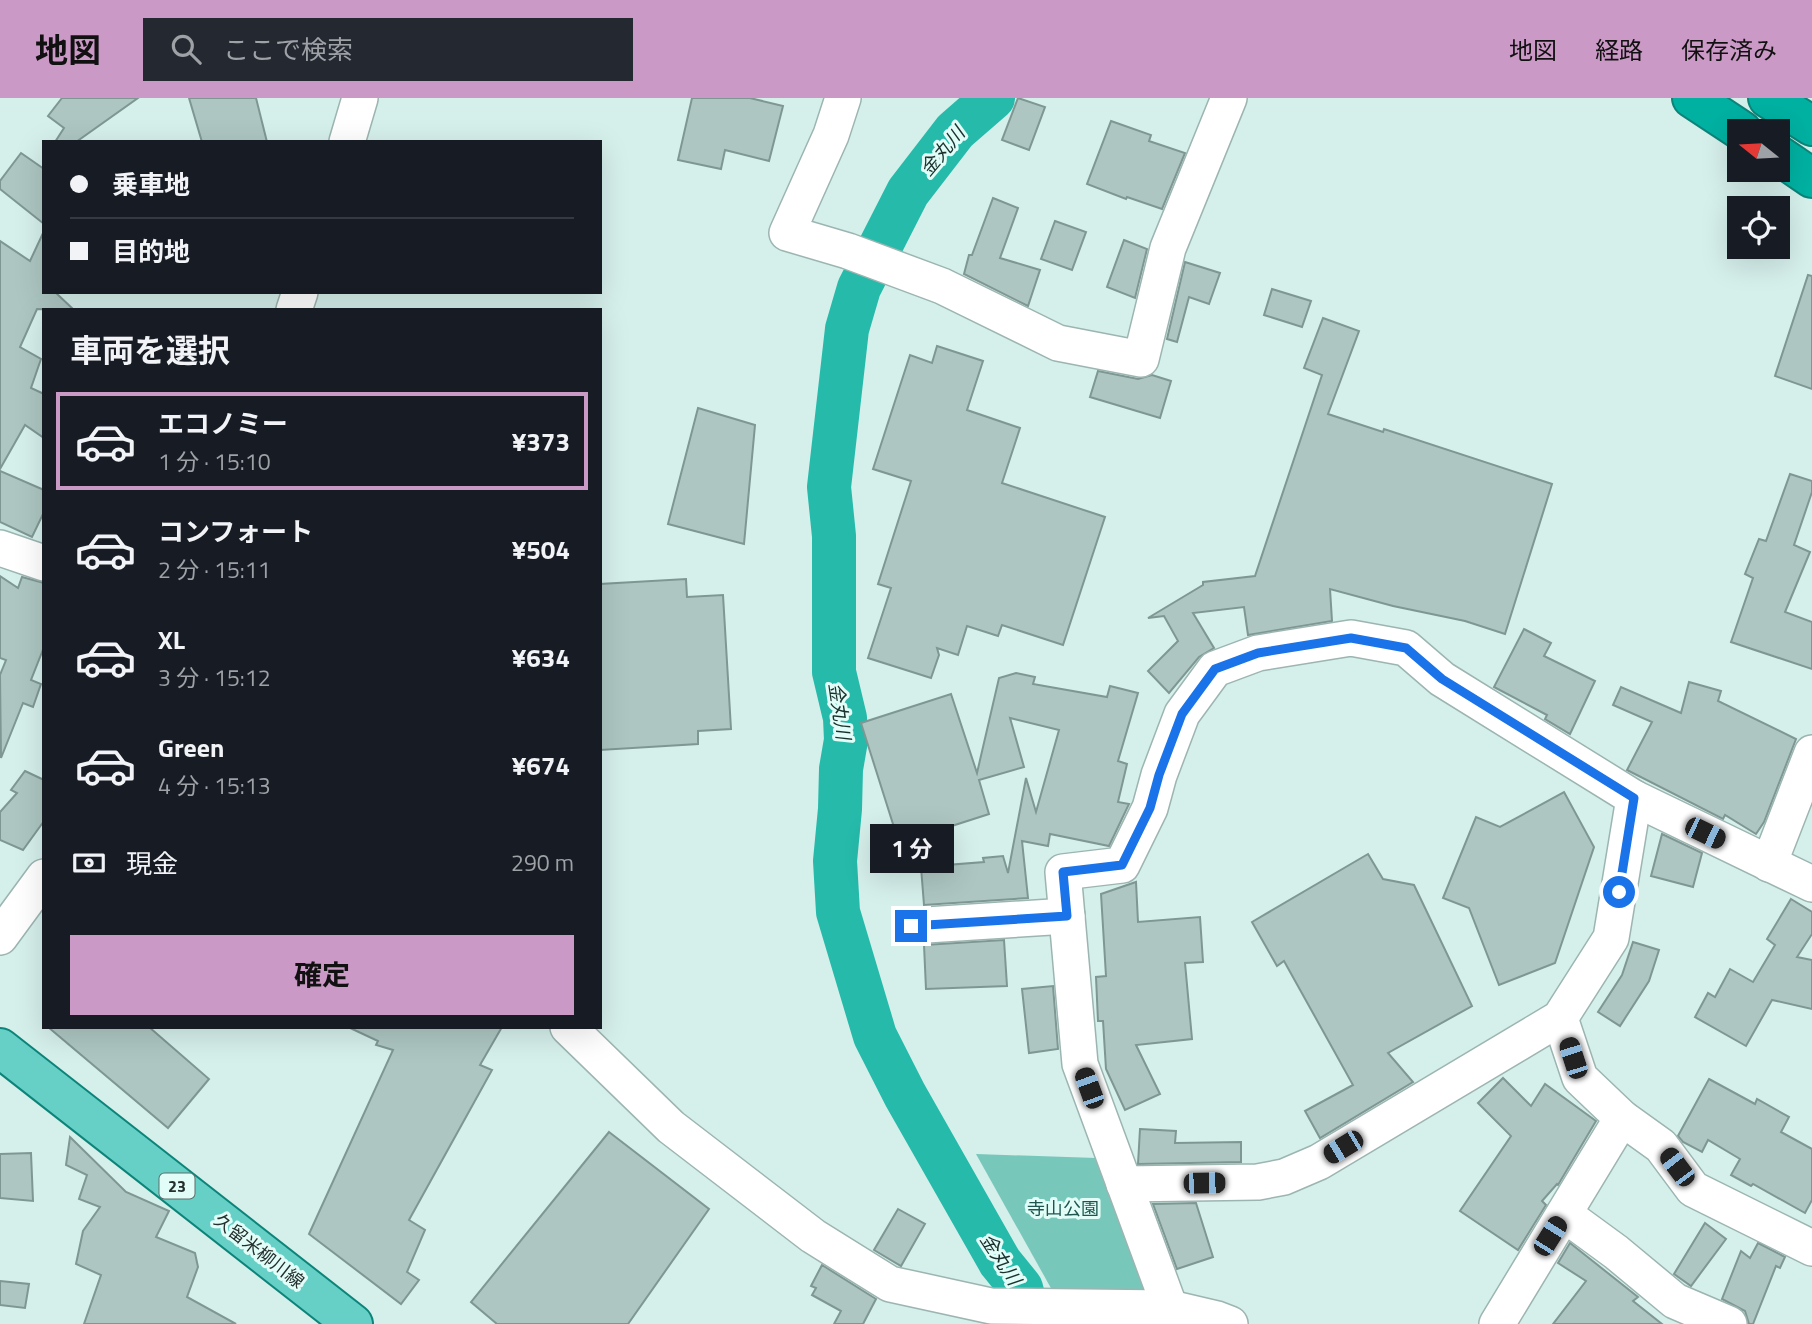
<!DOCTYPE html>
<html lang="ja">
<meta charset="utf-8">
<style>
:root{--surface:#171b24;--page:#242831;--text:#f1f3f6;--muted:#9ea1a6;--line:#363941;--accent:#ca99c6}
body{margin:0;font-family:"Titillium Web","Noto Sans JP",sans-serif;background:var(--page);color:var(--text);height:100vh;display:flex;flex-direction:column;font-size:26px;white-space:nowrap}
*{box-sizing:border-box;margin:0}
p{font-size:23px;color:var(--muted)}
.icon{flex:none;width:38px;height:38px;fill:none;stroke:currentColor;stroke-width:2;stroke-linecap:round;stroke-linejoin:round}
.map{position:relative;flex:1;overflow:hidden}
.panel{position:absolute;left:42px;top:210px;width:560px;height:721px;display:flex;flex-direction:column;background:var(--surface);border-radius:0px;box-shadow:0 7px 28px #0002}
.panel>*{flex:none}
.guide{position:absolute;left:42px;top:42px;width:560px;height:154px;border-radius:0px;box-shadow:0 7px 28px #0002;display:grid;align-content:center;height:154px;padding:0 28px;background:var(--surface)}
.needle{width:46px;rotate:288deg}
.controls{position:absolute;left:1727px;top:21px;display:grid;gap:14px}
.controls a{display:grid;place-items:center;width:63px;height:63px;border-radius:0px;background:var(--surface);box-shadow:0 7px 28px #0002;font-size:35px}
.end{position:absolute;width:32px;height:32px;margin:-16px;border:9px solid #1a73e8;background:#fff;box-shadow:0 0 0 4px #fff}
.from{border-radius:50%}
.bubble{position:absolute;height:49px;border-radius:0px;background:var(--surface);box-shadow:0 7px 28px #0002;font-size:23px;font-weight:700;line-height:49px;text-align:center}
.car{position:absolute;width:21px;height:42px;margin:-21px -10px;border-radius:9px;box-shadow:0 0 5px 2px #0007;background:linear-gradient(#222 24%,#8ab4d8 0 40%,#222 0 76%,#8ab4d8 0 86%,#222 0)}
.guide b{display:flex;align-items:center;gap:24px;height:66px;font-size:26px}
.guide b+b{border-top:2px solid var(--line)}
.guide i{width:18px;height:18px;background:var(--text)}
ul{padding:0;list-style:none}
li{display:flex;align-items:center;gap:21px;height:98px;margin:0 14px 10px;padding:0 14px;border:4px solid transparent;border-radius:0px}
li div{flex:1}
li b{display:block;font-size:26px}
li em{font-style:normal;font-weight:700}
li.on{border-color:var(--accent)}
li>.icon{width:63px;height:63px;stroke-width:1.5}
h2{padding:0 28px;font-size:32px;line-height:84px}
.pay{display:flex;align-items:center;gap:18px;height:77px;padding:0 28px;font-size:26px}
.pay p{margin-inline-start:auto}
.primary-button{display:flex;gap:14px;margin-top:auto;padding:14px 28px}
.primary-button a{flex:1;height:80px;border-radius:0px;background:var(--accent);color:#111;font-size:28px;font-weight:700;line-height:80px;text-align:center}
header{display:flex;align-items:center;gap:42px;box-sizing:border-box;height:98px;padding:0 35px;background:var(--accent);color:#111}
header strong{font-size:33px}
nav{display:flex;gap:38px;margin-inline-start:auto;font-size:24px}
.search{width:490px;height:63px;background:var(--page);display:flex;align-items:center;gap:18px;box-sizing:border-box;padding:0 24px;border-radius:0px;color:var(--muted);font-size:26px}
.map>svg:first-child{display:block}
</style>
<header>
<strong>地図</strong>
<div class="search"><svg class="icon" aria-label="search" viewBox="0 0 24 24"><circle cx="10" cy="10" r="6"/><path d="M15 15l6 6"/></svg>ここで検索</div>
<nav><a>地図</a><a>経路</a><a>保存済み</a></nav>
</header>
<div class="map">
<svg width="1812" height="1226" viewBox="0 0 1812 1226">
<rect width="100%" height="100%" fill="#d5efeb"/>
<path fill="#78c7bb" d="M 976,1056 L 1096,1060 L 1152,1200 L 1052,1192 Z"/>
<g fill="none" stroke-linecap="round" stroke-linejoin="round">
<path stroke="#25baaa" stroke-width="44" d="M 993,0 L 955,33 L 908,94 L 859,190 L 847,231 L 829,389 L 834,438 L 834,574 L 845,620 L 846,642 L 841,671 L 840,711 L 835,763 L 838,814 L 875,938 L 905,997 L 1000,1164 L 1021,1190 L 1027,1213 L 1036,1226"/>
</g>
<g fill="#adc6c2" stroke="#7f9793" stroke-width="2">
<path d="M 62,0 L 138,0 L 76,44 L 55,44 L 64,30 L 48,18 Z"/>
<path d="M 189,0 L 256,0 L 267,44 L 202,44 Z"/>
<path d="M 692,0 L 750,0 L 783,8 L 769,63 L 725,52 L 721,71 L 678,62 Z"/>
<path d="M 1018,0 L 1045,9 L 1029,52 L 1002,42 Z"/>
<path d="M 1111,23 L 1151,37 L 1149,43 L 1185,55 L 1162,111 L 1127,99 L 1126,101 L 1087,86 Z"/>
<path d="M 21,55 L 44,71 L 44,126 L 0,91 L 0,83 Z"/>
<path d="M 993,100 L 1018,110 L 1000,160 L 1040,172 L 1028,208 L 964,176 L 969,157 L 972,157 Z"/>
<path d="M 1055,123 L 1086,134 L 1072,172 L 1041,161 Z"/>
<path d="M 44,133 L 44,194 L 55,194 L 74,212 L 37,211 L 20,249 L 41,261 L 31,290 L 44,296 L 44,340 L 25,327 L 0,371 L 0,143 L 30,163 Z"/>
<path d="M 1124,142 L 1147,151 L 1135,200 L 1107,189 Z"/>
<path d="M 1185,164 L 1220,175 L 1209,206 L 1189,199 L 1177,244 L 1167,241 Z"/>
<path d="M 1808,177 L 1812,178 L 1812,291 L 1775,278 Z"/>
<path d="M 1272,191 L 1311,203 L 1302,229 L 1264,217 Z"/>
<path d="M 1323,220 L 1359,233 L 1328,316 L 1383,334 L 1384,331 L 1552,386 L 1505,536 L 1465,523 L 1393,508 L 1330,491 L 1332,523 L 1248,537 L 1244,509 L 1193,515 L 1214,550 L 1199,559 L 1169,595 L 1148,573 L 1178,543 L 1164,518 L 1148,520 L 1203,487 L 1203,484 L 1255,478 L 1322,277 L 1304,270 Z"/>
<path d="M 937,248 L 983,263 L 967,312 L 1020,330 L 1002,385 L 1105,419 L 1063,547 L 1002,527 L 998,538 L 967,528 L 958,557 L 937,550 L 939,557 L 931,580 L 868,560 L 891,490 L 878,486 L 911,383 L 873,371 L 910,257 L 932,265 Z"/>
<path d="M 1098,273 L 1138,281 L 1152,277 L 1171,283 L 1160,320 L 1090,299 Z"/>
<path d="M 698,310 L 755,327 L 744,446 L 668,426 Z"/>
<path d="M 0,373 L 44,392 L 44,414 L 32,439 L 0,424 Z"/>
<path d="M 1790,376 L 1812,383 L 1812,394 L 1794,447 L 1810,454 L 1785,514 L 1812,524 L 1812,571 L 1731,544 L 1753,480 L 1745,476 L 1759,441 L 1766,443 Z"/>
<path d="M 0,478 L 18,490 L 22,479 L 44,485 L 44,549 L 31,582 L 41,586 L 33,609 L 23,605 L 1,660 L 0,577 L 6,562 L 0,560 Z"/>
<path d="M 686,481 L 687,499 L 723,497 L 731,631 L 698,633 L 698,646 L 600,652 L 600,486 Z"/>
<path d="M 1524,531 L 1551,545 L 1544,558 L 1595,583 L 1570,636 L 1545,621 L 1547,617 L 1494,589 Z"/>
<path d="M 1016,575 L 1035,579 L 1033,586 L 1107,599 L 1110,588 L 1138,595 L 1118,663 L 1127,666 L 1118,704 L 1129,706 L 1109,748 L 1050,736 L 1048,748 L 1022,743 L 1028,800 L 924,807 L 921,769 L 984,764 L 983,760 L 1003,758 L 1008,775 L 1026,680 L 1036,714 L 1059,632 L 1010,620 L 1024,669 L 979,682 L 989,716 L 899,745 L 861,625 L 951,596 L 977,675 L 999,580 Z"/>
<path d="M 1689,584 L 1721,593 L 1718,603 L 1796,641 L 1764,724 L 1756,736 L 1725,717 L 1723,721 L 1627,672 L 1652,624 L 1613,607 L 1621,589 L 1681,615 Z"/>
<path d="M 25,673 L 44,682 L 44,723 L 23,752 L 0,742 L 0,714 L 17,695 L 11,692 Z"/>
<path d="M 1564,694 L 1594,749 L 1555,865 L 1499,887 L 1469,810 L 1443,800 L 1476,719 L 1500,729 Z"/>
<path d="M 1662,736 L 1702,755 L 1693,789 L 1651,778 Z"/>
<path d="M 1368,756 L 1383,781 L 1414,787 L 1472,908 L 1388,955 L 1413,984 L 1320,1040 L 1305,1013 L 1353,987 L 1284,863 L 1277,868 L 1252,824 Z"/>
<path d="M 1136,784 L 1138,824 L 1200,819 L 1203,864 L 1185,865 L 1192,941 L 1136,947 L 1160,996 L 1125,1012 L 1106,971 L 1103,923 L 1098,923 L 1096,879 L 1106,878 L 1101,796 Z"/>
<path d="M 1791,801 L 1812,814 L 1812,836 L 1797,859 L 1812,862 L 1812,911 L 1772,902 L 1746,948 L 1695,919 L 1708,895 L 1715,899 L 1730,871 L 1753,884 L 1775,847 L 1767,841 Z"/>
<path d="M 1004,842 L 1007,888 L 926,891 L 924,847 Z"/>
<path d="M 1633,844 L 1659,852 L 1649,883 L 1620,928 L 1598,914 L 1622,877 Z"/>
<path d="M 1053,888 L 1058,951 L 1029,955 L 1022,891 Z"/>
<path d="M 48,929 L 149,929 L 209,981 L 168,1030 Z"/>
<path d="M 348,929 L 502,929 L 480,967 L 492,972 L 409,1122 L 425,1132 L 407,1174 L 419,1182 L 401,1206 L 309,1136 L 393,952 L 376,947 L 378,943 Z"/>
<path d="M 1503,980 L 1531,1008 L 1545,986 L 1596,1023 L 1558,1087 L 1557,1086 L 1542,1103 L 1546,1107 L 1518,1152 L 1460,1113 L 1511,1038 L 1478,1005 Z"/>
<path d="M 1709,981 L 1755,1006 L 1757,1001 L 1789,1019 L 1781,1034 L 1812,1051 L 1812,1102 L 1805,1115 L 1753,1086 L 1751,1088 L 1731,1077 L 1740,1061 L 1708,1042 L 1702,1054 L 1683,1044 L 1678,1038 Z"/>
<path d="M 1140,1031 L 1176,1033 L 1175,1045 L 1241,1044 L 1241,1064 L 1138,1066 Z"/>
<path d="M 609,1034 L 709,1111 L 628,1226 L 497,1226 L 471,1204 Z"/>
<path d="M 70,1039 L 126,1094 L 169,1113 L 156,1139 L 195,1155 L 198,1169 L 187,1199 L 236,1226 L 84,1226 L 101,1177 L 76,1166 L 83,1133 L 100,1109 L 79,1101 L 87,1077 L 66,1067 Z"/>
<path d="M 31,1055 L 33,1103 L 0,1100 L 0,1056 Z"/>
<path d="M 1196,1105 L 1213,1159 L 1177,1171 L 1153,1106 Z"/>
<path d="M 898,1111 L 925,1126 L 901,1168 L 874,1152 Z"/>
<path d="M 1705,1125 L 1726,1141 L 1691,1188 L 1674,1176 Z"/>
<path d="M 1570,1145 L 1638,1199 L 1633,1203 L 1662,1226 L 1553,1226 L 1586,1183 L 1558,1165 Z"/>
<path d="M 1758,1145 L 1785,1159 L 1780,1170 L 1776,1168 L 1753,1226 L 1749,1226 L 1745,1213 L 1722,1201 L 1741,1153 L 1750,1160 Z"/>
<path d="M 822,1167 L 876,1201 L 863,1226 L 834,1226 L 841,1213 L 812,1197 L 816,1190 L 811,1188 Z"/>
<path d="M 0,1183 L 29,1186 L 25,1210 L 0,1207 Z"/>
</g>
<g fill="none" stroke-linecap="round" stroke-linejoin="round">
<defs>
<g id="minor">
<path d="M 843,0 L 831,37 L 787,135 L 848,153 L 942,188 L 1058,245 L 1141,261 L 1168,150 L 1229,0"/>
<path d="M 347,44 L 360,0"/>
<path d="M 294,212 L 300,194"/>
<path d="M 0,450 L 44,465"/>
<path d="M 1769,766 L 1812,655"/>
<path d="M 911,828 L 1067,818"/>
<path d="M 0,839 L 44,779"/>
<path d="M 1560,920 L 1580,980 L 1622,1020 L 1661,1048 L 1693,1091 L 1812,1150"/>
<path d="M 568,929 L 671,1029 L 813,1138 L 890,1186 L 991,1208 L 1170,1210 L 1217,1221 L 1230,1226"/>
<path d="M 1124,1086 L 1258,1084 L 1284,1079 L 1319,1064 L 1560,920 L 1611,840 L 1634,700"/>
<path d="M 1564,1116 L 1616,1154 L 1675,1203 L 1729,1226"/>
<path d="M 1170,1210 L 1080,966 L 1063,774 L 1122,767 L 1150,710 L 1159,677 L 1182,616 L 1215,571 L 1258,555 L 1351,540 L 1406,550 L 1442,581 L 1634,700 L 1812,786"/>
<path d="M 1497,1226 L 1622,1020"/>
</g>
<path id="major" d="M 0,950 L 353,1226"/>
<g id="highway">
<path d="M 1692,0 L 1742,33"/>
<path d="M 1768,0 L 1812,28"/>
<path d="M 1778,57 L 1812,80"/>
</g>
</defs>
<use href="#minor" stroke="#9cb5b1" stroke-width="38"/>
<use href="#major" stroke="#0d8479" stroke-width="42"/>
<use href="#highway" stroke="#0d8479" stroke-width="42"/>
<use href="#minor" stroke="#fff" stroke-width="35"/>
<use href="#major" stroke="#66d0c7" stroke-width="38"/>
<use href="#highway" stroke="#00b1a2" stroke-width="38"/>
</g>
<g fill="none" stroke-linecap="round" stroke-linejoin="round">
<path stroke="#1a73e8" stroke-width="9" d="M 911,828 L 1067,818 L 1063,774 L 1122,767 L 1150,710 L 1159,677 L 1182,616 L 1215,571 L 1258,555 L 1351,540 L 1406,550 L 1442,581 L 1634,700 L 1619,794"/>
</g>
<g text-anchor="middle" stroke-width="6" stroke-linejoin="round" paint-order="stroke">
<rect fill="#e2fdf8" stroke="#5e6d6a" stroke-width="2" x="159.5" y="1075.5" width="35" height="25" rx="5"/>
<g font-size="16" font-weight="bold" fill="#252f2d">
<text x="177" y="1094">23</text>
</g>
<g font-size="18" fill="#1e564f" stroke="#e2fdf8">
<text x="1063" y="1117">寺山公園</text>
</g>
<g font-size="18" fill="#252f2d" stroke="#e2fdf8">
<text transform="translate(259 1153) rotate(38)" y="6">久留米柳川線</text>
</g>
<g font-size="19" font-style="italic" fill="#19302c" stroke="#e2fdf8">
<text transform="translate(942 53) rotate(-50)" y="7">金丸川</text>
<text transform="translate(840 613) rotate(82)" y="7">金丸川</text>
<text transform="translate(1001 1161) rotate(57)" y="7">金丸川</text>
</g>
</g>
</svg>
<div class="controls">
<a><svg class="needle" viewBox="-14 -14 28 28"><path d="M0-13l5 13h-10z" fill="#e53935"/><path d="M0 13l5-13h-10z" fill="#9ea1a6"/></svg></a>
<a><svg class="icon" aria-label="locate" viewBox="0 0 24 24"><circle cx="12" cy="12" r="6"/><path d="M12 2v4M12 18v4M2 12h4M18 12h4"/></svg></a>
</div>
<i class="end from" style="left:1619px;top:794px"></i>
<i class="end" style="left:911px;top:828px"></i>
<div class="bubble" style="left:870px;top:726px;width:84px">1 分</div>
<i class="car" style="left:1705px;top:735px;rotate:116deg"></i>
<i class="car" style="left:1573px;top:960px;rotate:342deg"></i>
<i class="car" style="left:1089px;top:990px;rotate:340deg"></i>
<i class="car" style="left:1343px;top:1049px;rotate:239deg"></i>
<i class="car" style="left:1677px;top:1069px;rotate:323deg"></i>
<i class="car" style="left:1204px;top:1085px;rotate:89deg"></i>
<i class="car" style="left:1550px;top:1138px;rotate:32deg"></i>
<div class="guide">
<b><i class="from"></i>乗車地</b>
<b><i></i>目的地</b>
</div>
<section class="panel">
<h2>車両を選択</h2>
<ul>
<li class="on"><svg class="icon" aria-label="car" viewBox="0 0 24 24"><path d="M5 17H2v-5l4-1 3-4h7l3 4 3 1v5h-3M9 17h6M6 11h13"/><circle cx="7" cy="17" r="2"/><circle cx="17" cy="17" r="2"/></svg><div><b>エコノミー</b><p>1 分 · 15:10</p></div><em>¥373</em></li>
<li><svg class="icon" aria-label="car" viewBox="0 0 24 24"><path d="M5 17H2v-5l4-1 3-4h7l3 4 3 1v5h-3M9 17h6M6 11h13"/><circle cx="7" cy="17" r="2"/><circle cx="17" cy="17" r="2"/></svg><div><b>コンフォート</b><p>2 分 · 15:11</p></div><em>¥504</em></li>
<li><svg class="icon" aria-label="car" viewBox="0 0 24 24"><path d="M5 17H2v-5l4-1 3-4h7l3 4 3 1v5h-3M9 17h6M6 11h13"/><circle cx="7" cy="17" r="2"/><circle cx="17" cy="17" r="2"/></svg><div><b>XL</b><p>3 分 · 15:12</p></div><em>¥634</em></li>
<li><svg class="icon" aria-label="car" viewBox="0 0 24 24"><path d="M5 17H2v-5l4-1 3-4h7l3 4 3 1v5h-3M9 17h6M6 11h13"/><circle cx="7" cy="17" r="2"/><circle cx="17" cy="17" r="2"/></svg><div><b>Green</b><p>4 分 · 15:13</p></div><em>¥674</em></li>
</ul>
<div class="pay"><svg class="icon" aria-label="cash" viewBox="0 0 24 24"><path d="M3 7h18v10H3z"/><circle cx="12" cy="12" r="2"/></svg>現金<p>290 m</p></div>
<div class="primary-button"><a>確定</a></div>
</section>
</div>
